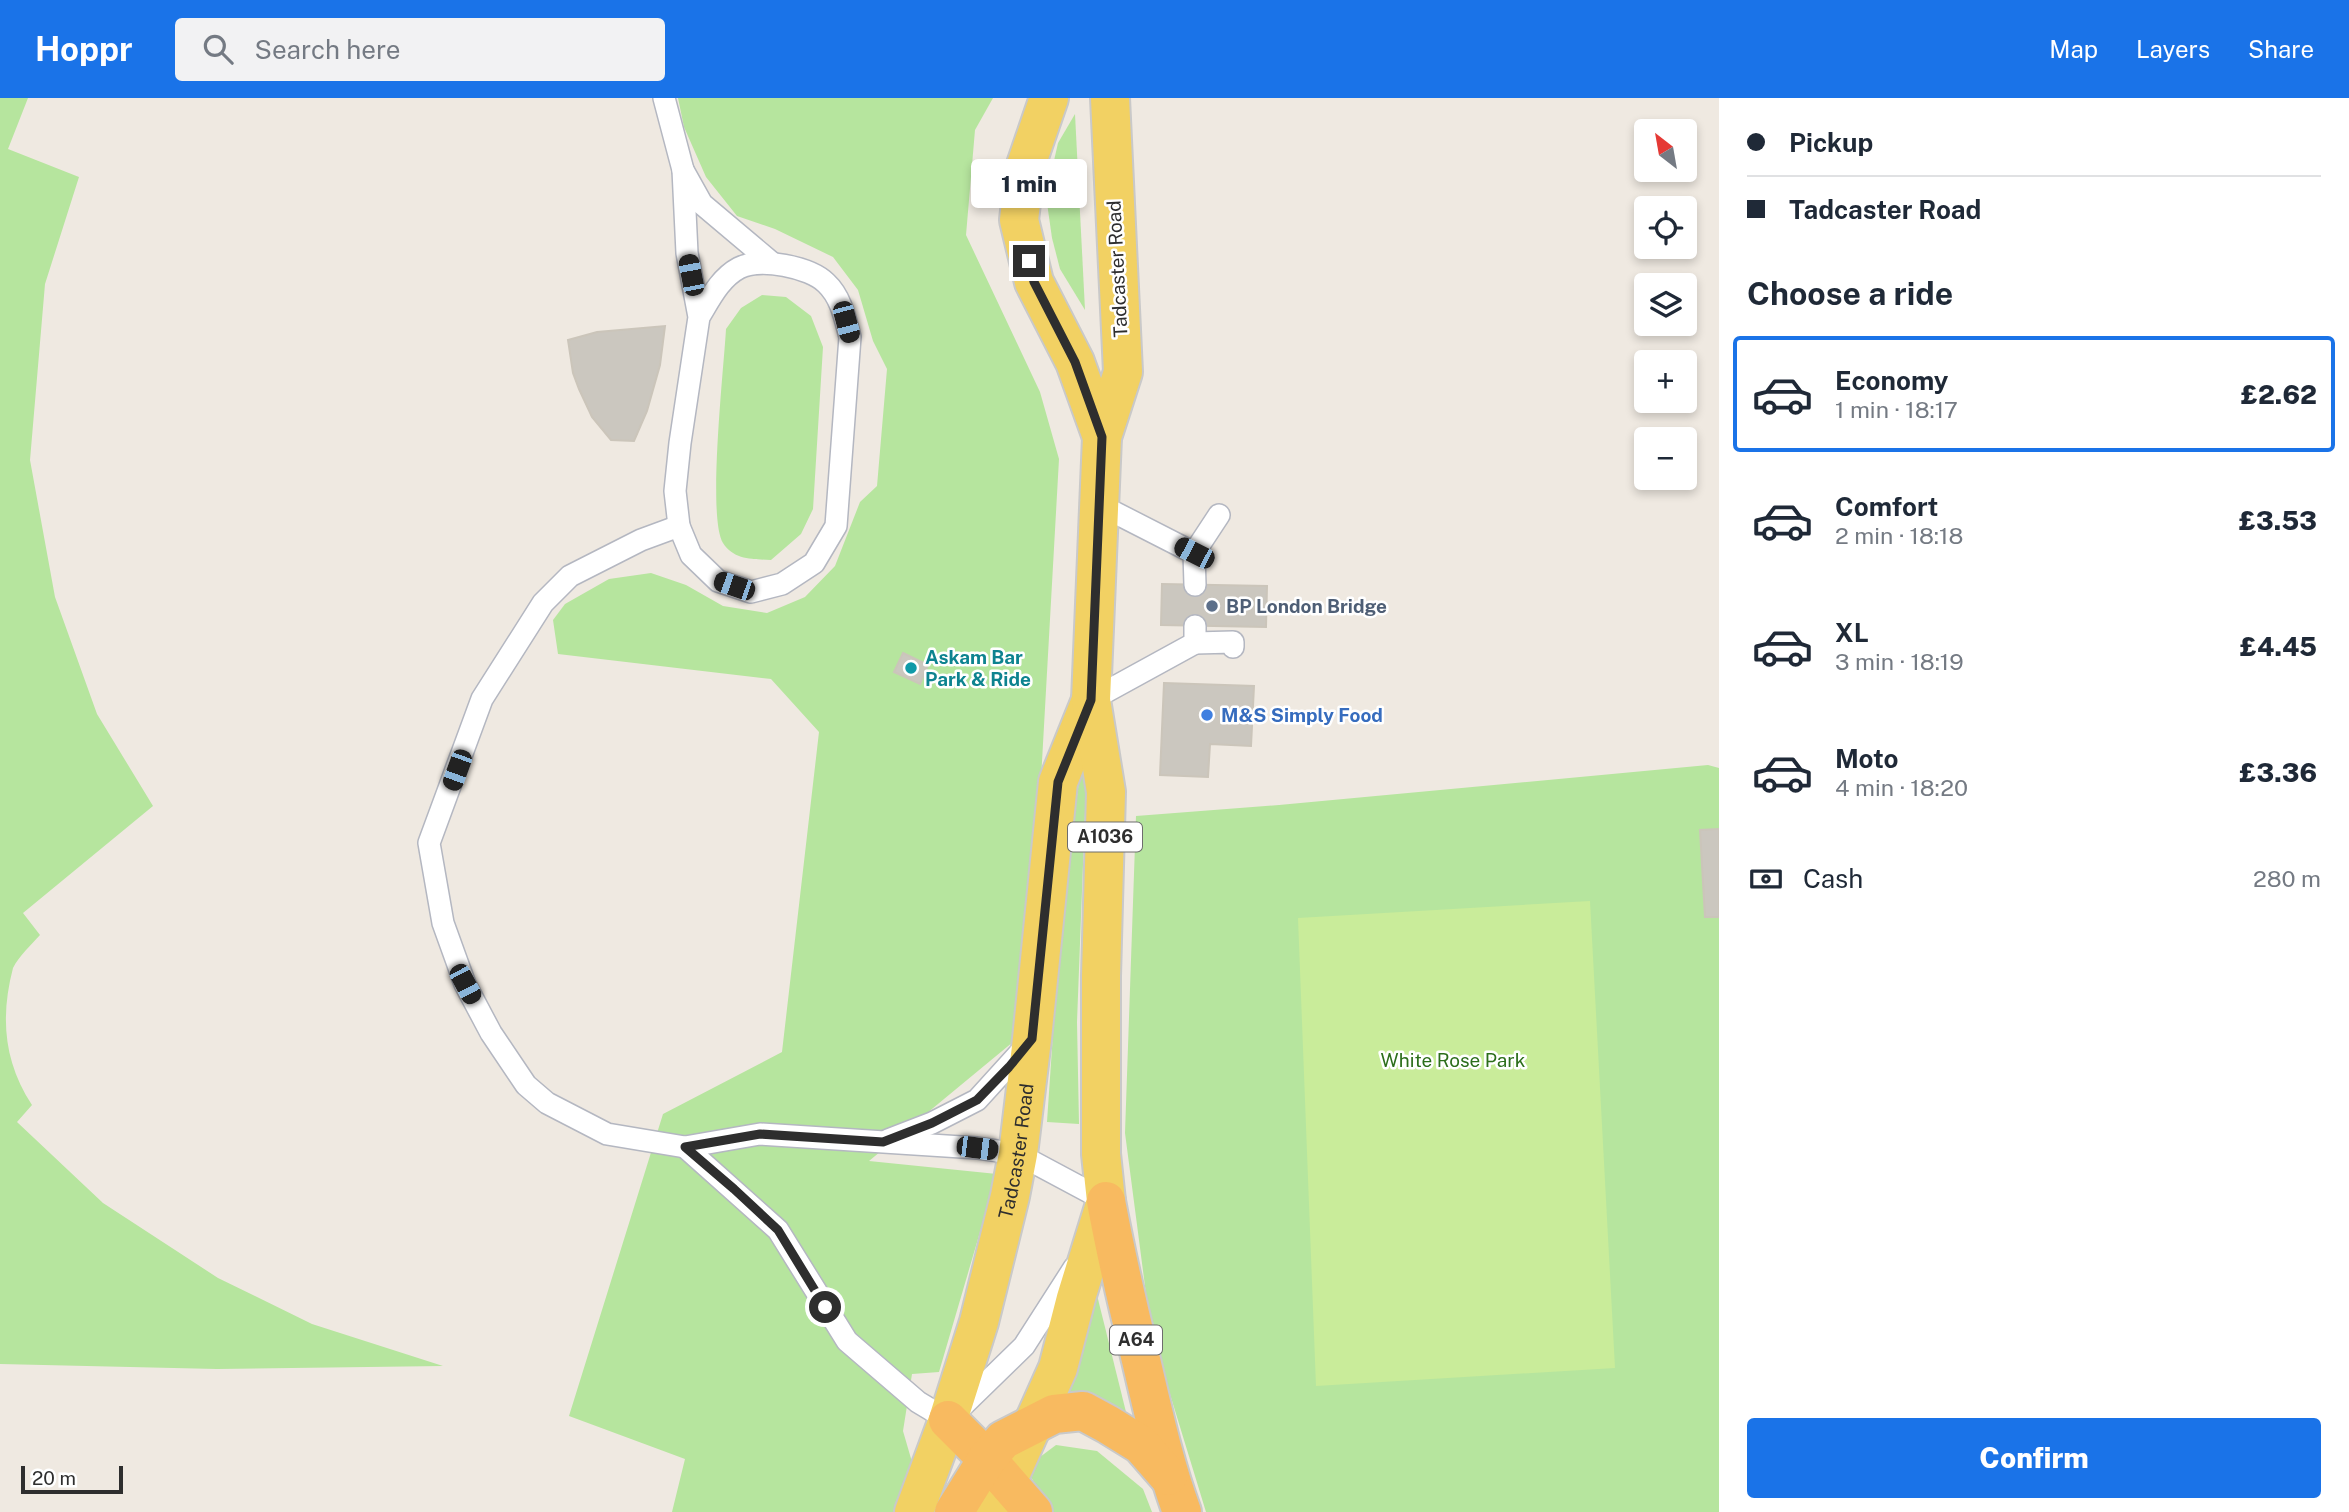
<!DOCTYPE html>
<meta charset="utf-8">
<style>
:root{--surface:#fff;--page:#f2f2f3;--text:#1f2937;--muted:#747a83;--line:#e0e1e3;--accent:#1a73e8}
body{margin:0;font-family:"Public Sans",sans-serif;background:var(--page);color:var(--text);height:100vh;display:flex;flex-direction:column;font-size:26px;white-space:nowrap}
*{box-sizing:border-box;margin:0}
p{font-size:23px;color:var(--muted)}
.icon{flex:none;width:38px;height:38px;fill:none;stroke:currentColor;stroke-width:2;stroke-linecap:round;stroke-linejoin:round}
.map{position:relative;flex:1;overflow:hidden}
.sheet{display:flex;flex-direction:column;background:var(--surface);width:630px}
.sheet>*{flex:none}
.banner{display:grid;align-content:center;height:154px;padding:0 28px;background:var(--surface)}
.needle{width:46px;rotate:329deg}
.fabs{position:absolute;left:1634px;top:21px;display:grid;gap:14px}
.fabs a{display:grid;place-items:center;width:63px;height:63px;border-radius:7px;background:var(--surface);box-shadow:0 4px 10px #0003;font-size:35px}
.scale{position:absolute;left:21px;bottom:18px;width:102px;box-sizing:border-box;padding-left:7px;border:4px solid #2e2e2e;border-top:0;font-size:19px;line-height:24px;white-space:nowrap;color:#2e2e2e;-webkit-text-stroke:5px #fff;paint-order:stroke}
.end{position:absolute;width:32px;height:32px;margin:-16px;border:9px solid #2e2e2e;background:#fff;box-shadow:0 0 0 4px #fff}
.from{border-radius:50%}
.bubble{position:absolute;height:49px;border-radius:7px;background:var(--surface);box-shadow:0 4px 10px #0003;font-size:23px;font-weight:800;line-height:49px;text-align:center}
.car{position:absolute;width:21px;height:42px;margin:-21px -10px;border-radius:9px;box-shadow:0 0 5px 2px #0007;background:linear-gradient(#222 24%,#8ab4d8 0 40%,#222 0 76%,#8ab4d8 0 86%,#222 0)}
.banner b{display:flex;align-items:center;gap:24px;height:66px;font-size:26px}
.banner b+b{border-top:2px solid var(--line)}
.banner i{width:18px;height:18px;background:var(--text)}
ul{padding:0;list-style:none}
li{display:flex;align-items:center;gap:21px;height:116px;margin:0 14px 10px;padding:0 14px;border:4px solid transparent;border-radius:7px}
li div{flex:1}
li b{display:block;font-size:26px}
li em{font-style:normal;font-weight:800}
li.active{border-color:var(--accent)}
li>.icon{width:63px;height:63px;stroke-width:1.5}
h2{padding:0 28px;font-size:32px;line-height:84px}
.pay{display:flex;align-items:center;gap:18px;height:77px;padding:0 28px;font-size:26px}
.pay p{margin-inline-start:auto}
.cta{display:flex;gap:14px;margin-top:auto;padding:14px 28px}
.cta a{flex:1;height:80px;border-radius:7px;background:var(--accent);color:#fff;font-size:28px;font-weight:800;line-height:80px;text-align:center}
header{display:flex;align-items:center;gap:42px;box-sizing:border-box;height:98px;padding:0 35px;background:var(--accent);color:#fff}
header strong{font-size:33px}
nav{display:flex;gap:38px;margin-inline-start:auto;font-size:24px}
.search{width:490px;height:63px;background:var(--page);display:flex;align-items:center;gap:18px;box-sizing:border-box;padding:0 24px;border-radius:7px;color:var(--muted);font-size:26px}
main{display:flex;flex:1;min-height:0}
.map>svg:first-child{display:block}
</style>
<header>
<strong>Hoppr</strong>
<div class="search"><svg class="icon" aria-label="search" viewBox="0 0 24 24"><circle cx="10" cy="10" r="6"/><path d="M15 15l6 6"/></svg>Search here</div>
<nav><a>Map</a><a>Layers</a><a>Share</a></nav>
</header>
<main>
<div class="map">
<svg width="1719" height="1414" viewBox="0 0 1719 1414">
<rect width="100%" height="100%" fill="#efe9e1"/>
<g fill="#b6e59e">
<path d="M 0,0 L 28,0 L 8,51 L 79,79 L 45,186 L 30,362 L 55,499 L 97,616 L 153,708 L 23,815 L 40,837 C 31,847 19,858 13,870 C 0,920 4,964 32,1007 L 17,1024 L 103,1105 L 218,1180 L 312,1226 L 443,1268 L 217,1271 L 0,1266 Z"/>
<path d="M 678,0 L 993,0 L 975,32 L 966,137 L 1040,294 L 1059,361 L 1039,717 L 1013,944 L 869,1063 L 997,1076 L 939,1274 L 912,1276 L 903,1333 L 912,1364 L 893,1414 L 672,1414 L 685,1361 L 569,1318 L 663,1016 L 782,954 L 819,634 L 771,581 L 558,556 L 553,522 L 565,506 L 609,481 L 651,475 L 686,487 L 723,508 L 767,515 L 805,499 L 835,468 L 860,404 L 877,388 L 887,271 L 873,243 L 858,192 L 833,159 L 775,131 L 737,118 L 706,79 L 684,29 Z"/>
<path d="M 1075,16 L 1085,212 L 1060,171 L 1052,140 L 1046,98 L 1058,45 Z"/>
<path d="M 762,197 L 786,199 L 811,218 L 823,249 L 813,411 L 801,436 L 771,462 C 752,461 734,462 723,445 C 707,419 724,269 726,231 L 741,210 Z"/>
<path d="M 1087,662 L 1077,924 L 1079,1026 L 1047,1024 L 1060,832 L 1079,683 Z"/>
<path d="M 1708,667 L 1719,670 L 1719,1414 L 1206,1414 L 1151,1234 L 1125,1035 L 1136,718 L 1279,707 Z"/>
<path d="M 1095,1189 L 1126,1314 L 1056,1299 Z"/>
<path d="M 1056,1347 L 1097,1353 L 1143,1391 L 1152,1414 L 1052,1414 L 1031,1379 L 1040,1359 Z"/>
</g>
<path fill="#c9ec9a" d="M 1590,803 L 1615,1270 L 1316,1288 L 1298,820 Z"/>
<g fill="#cbc7bf" stroke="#cbc5ba" stroke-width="2">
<path d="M 665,228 L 660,267 L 647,313 L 634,343 L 611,342 L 592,319 L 579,291 L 573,275 L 568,242 L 597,234 Z"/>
<path d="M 1162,486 L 1267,488 L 1266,529 L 1161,527 Z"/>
<path d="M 903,555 L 928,567 L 920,586 L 894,574 Z"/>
<path d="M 1164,585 L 1254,588 L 1251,648 L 1210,646 L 1208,679 L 1160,677 Z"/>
<path d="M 1719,731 L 1719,819 L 1705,819 L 1700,732 Z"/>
</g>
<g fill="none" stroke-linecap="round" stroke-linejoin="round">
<defs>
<g id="service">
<path d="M 664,0 L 683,72 L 702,106 L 772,165"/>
<path d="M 683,72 L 687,155 L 699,219 L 680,345 L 675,393 L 679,428 L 691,457 L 718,483 L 751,494 L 782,486 L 814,465 L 836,428 L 850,239 C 845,220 841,199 826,185 C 810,169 760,159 739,170 C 720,180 710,201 699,219"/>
<path d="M 1100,407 L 1194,455 L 1195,487"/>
<path d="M 679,428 L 641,442 L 570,478 L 543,505 L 482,601 L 429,745 L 443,825 L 465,886 L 491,935 L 526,987 L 547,1005 L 607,1036 L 685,1049 L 760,1036 L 977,1050 L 1018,1056 L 1106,1103"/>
<path d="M 1194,455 L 1219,417"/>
<path d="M 1195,545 L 1233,544 L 1233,549"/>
<path d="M 1091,602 L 1195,545 L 1195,528"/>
<path d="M 888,1042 L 932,1025 L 977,1002 L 1026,948"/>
<path d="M 685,1049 L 778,1132 L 847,1243 L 918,1304 L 948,1322 L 1024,1248 L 1074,1170"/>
</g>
<g id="primary">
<path d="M 1049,0 L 1025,70 L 1019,122 L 1034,184 L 1075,264 L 1102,339"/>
<path id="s1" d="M 914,1414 L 948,1322 L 979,1224 L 1010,1098 L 1018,1056 L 1032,941 L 1058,684 L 1091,602"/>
<path d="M 989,1414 L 1007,1384 L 1058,1270 L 1076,1200 L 1106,1103 L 1101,1056 L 1101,878 L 1106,694 L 1091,602 L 1102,339 L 1123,274 L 1110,0"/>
</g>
<g id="trunk">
<path d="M 1106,1103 C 1116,1157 1128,1209 1141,1262 C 1153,1313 1164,1365 1182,1414"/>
<path d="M 948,1322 L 987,1361 L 1033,1414"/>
<path d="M 954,1414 L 987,1361 L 1003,1342 L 1054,1316 L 1083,1313 L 1107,1326 L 1141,1347 L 1168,1378"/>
</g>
</defs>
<use href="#service" stroke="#b4b7c1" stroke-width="24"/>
<use href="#primary" stroke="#c9c9c9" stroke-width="42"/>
<use href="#trunk" stroke="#c9c9c9" stroke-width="42"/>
<use href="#service" stroke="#fff" stroke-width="21"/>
<use href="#primary" stroke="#f2d163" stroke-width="38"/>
<use href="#trunk" stroke="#f8ba60" stroke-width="38"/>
</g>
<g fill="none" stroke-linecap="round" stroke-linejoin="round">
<path stroke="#2e2e2e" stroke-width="9" d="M 825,1209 L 778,1132 L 734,1091 L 685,1049 L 760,1036 L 883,1044 L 932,1025 L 977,1002 L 1009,969 L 1032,941 L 1058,684 L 1091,602 L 1102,339 L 1075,264 L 1034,184 L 1029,163"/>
</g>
<circle fill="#5c6f8a" stroke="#fff" stroke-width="2.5" cx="1212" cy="508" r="7"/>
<circle fill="#0f9aa8" stroke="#fff" stroke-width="2.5" cx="911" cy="570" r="7"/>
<circle fill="#3f7fe0" stroke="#fff" stroke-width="2.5" cx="1207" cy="617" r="7"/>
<g text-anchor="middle" stroke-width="5" stroke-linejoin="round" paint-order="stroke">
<g fill="#fff" stroke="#6d6d6d" stroke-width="2">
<rect x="1068" y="724.5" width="74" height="29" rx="5"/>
<rect x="1110" y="1227.5" width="52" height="29" rx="5"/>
</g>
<g font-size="18" font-weight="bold" fill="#2e2e2e">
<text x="1105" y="745">A1036</text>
<text x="1136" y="1248">A64</text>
</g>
<g font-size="19" fill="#2e2e2e" stroke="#fff">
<text transform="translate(1117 171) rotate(-93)" y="7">Tadcaster Road</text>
<text dy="7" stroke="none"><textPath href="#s1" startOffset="376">Tadcaster Road</textPath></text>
</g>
<g font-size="19" font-weight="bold" fill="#4e5e75" stroke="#fff" text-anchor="start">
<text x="1226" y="515">BP London Bridge</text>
</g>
<g font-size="19" font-weight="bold" fill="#0d838f" stroke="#fff" text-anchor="start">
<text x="925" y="566">Askam Bar<tspan x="925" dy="22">Park &amp; Ride</tspan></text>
</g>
<g font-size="19" font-weight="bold" fill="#366cbe" stroke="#fff" text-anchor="start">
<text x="1221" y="624">M&amp;S Simply Food</text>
</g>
<g font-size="19" fill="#2c6e1b" stroke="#fff">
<text x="1453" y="969">White Rose Park</text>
</g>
</g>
</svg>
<div class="fabs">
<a><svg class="needle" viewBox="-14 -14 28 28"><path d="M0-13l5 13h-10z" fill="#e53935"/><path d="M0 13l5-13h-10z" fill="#747a83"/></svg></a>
<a><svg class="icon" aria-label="locate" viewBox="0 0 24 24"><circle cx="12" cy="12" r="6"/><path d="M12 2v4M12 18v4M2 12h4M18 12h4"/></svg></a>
<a><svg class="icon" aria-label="layers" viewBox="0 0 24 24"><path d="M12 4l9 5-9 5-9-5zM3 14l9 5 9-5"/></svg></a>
<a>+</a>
<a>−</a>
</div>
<div class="scale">20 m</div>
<i class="end from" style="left:825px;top:1209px"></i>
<i class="end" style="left:1029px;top:163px"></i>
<div class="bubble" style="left:971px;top:61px;width:116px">1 min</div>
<i class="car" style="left:691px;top:177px;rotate:349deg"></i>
<i class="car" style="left:846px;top:224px;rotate:165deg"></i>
<i class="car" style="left:1194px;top:455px;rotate:297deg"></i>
<i class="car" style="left:734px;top:488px;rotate:289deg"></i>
<i class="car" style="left:457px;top:672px;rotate:200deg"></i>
<i class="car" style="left:465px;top:886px;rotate:152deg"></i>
<i class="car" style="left:977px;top:1050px;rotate:97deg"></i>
</div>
<section class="sheet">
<div class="banner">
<b><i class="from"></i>Pickup</b>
<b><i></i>Tadcaster Road</b>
</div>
<h2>Choose a ride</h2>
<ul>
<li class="active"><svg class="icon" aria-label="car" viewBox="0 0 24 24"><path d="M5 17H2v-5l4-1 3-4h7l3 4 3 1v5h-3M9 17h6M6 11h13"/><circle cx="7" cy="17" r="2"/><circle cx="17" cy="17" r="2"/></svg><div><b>Economy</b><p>1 min · 18:17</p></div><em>£2.62</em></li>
<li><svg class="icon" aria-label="car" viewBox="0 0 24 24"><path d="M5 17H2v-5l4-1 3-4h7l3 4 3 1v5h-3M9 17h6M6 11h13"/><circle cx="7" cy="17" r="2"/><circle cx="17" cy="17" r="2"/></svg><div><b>Comfort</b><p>2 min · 18:18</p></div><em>£3.53</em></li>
<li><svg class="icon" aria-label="car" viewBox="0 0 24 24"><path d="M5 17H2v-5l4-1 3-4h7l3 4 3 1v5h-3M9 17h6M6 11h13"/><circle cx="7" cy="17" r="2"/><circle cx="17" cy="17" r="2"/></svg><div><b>XL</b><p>3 min · 18:19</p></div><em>£4.45</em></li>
<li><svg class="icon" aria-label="car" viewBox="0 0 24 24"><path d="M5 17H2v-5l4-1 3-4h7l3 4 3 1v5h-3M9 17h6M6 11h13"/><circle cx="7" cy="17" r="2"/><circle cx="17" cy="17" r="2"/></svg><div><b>Moto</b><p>4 min · 18:20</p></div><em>£3.36</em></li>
</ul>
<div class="pay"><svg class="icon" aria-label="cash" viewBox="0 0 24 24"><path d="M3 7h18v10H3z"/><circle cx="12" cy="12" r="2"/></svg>Cash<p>280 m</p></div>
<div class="cta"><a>Confirm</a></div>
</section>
</main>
